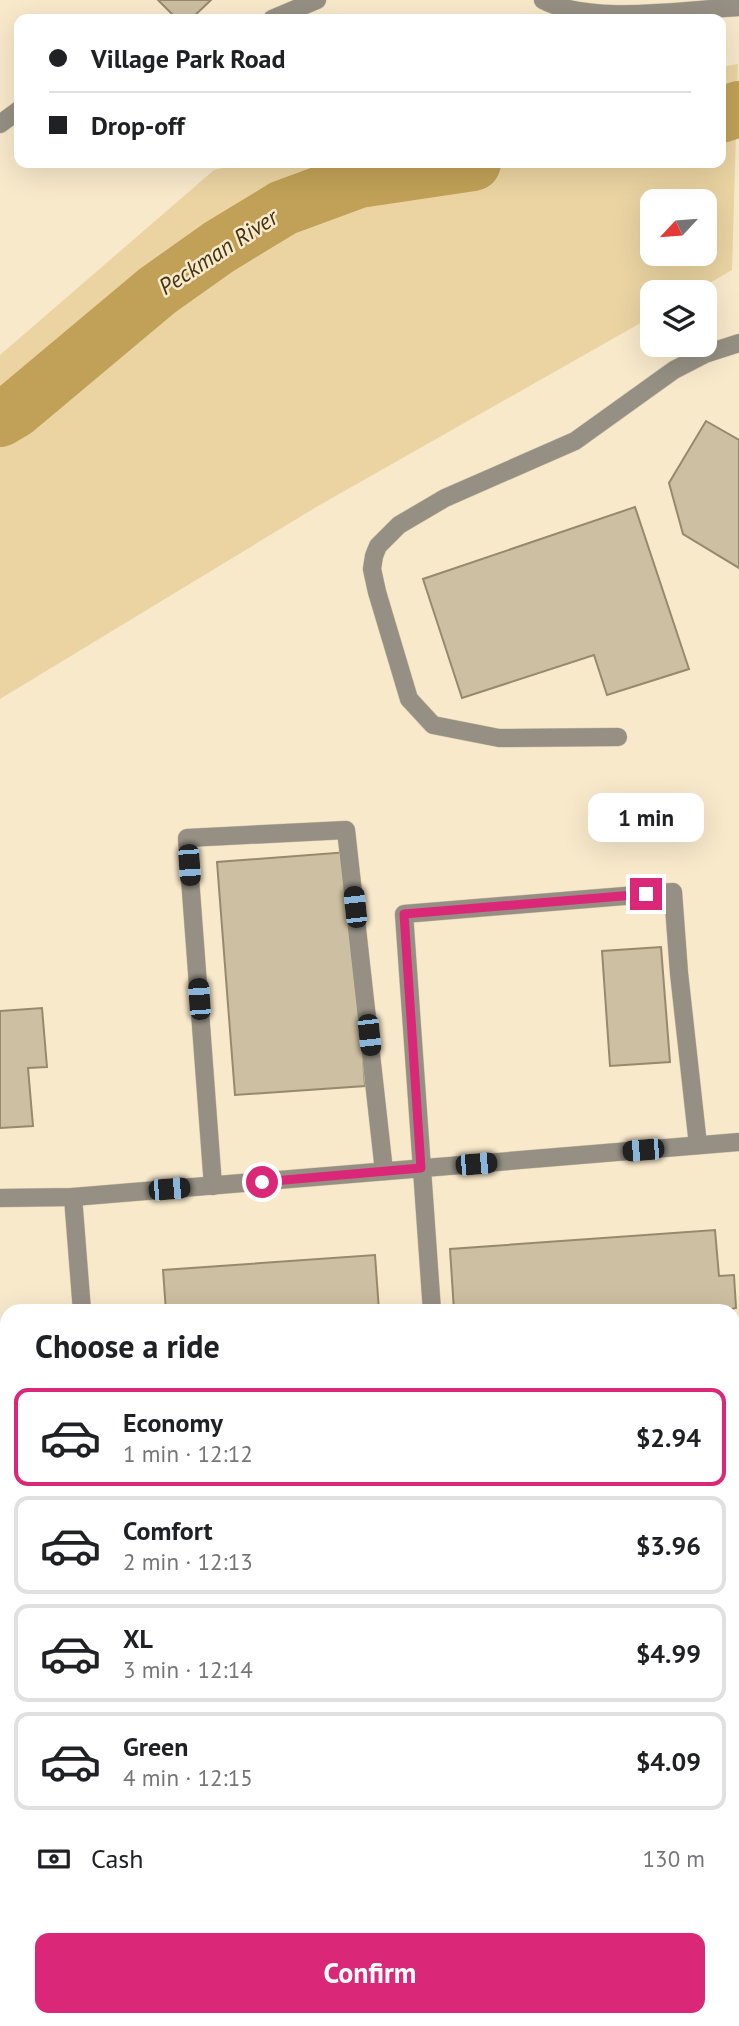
<!DOCTYPE html>
<meta charset="utf-8">
<style>
:root{--surface:#fff;--page:#f6f6f6;--text:#202124;--muted:#757577;--line:#e0e0e0;--accent:#db2777}
body{margin:0;font-family:"PT Sans",sans-serif;background:var(--page);color:var(--text);height:100vh;display:flex;flex-direction:column;font-size:26px;white-space:nowrap}
*{box-sizing:border-box;margin:0}
p{font-size:23px;color:var(--muted)}
.icon{flex:none;width:38px;height:38px;fill:none;stroke:currentColor;stroke-width:2;stroke-linecap:round;stroke-linejoin:round}
.map{position:relative;flex:1;overflow:hidden}
.side{position:absolute;left:0px;top:1304px;width:740px;height:723px;display:flex;flex-direction:column;background:var(--surface);border-radius:21px 21px 0 0;box-shadow:0 7px 28px #0002}
.side>*{flex:none}
.banner{position:absolute;left:14px;top:14px;width:712px;height:154px;border-radius:14px;box-shadow:0 7px 28px #0002;display:grid;align-content:center;height:154px;padding:0 35px;background:var(--surface)}
.needle{width:46px;rotate:244deg}
.fabs{position:absolute;left:640px;top:189px;display:grid;gap:14px}
.fabs a{display:grid;place-items:center;width:77px;height:77px;border-radius:14px;background:var(--surface);box-shadow:0 7px 28px #0002;font-size:35px}
.end{position:absolute;width:32px;height:32px;margin:-16px;border:9px solid #db2777;background:#fff;box-shadow:0 0 0 4px #fff}
.from{border-radius:50%}
.bubble{position:absolute;height:49px;border-radius:14px;background:var(--surface);box-shadow:0 7px 28px #0002;font-size:23px;font-weight:700;line-height:49px;text-align:center}
.car{position:absolute;width:21px;height:42px;margin:-21px -10px;border-radius:9px;box-shadow:0 0 5px 2px #0007;background:linear-gradient(#222 24%,#8ab4d8 0 40%,#222 0 76%,#8ab4d8 0 86%,#222 0)}
.banner b{display:flex;align-items:center;gap:24px;height:66px;font-size:26px}
.banner b+b{border-top:2px solid var(--line)}
.banner i{width:18px;height:18px;background:var(--text)}
ul{padding:0;list-style:none}
li{display:flex;align-items:center;gap:21px;height:98px;margin:0 14px 10px;padding:0 21px;border:4px solid var(--line);border-radius:14px}
li div{flex:1}
li b{display:block;font-size:26px}
li em{font-style:normal;font-weight:700}
li.active{border-color:var(--accent)}
li>.icon{width:63px;height:63px;stroke-width:1.5}
h2{padding:0 35px;font-size:32px;line-height:84px}
.pay{display:flex;align-items:center;gap:18px;height:77px;padding:0 35px;font-size:26px}
.pay p{margin-inline-start:auto}
.button{display:flex;gap:14px;margin-top:auto;padding:14px 35px}
.button a{flex:1;height:80px;border-radius:14px;background:var(--accent);color:#fff;font-size:28px;font-weight:700;line-height:80px;text-align:center}
.map>svg:first-child{display:block}
</style>
<div class="map">
<svg width="739" height="2026" viewBox="0 0 739 2026">
<rect width="100%" height="100%" fill="#f8e9cb"/>
<g fill="#ebd4a2" fill-rule="evenodd">
<path d="M 738,64 L 732,270 L 694,292 L 653,292 L 653,316 L 318,506 L 0,699 L 0,355 L 214,170 L 245,163 L 721,163 L 721,67 ZM 653,201 L 705,201 L 705,254 L 653,254 Z"/>
<path d="M 0,1947 L 7,1948 L 7,2020 L 131,2020 L 136,2026 L 0,2026 Z"/>
</g>
<g fill="none" stroke-linecap="round" stroke-linejoin="round">
<g stroke="#c1a157" stroke-width="56">
<path d="M 721,115 L 739,109"/>
<path d="M 0,419 L 15,410 L 157,291 L 219,247 L 283,208 L 359,180 L 473,163"/>
</g>
</g>
<g fill="#cdbfa1" stroke="#96896d" stroke-width="2">
<path d="M 158,0 L 211,0 L 191,19 L 177,19 Z"/>
<path d="M 706,421 L 739,440 L 739,568 L 683,534 L 669,483 Z"/>
<path d="M 635,507 L 689,669 L 607,695 L 594,655 L 462,698 L 423,579 Z"/>
<path d="M 348,852 L 365,1086 L 235,1095 L 217,862 Z"/>
<path d="M 661,947 L 670,1062 L 610,1066 L 602,951 Z"/>
<path d="M 42,1008 L 47,1067 L 28,1068 L 33,1126 L 0,1128 L 0,1011 Z"/>
<path d="M 715,1230 L 719,1276 L 734,1275 L 736,1308 L 722,1311 L 454,1311 L 450,1249 Z"/>
<path d="M 375,1255 L 379,1311 L 166,1311 L 163,1270 Z"/>
<path d="M 0,1599 L 4,1599 L 7,1635 L 0,1635 Z"/>
<path d="M 739,1706 L 739,1762 L 733,1763 L 733,1707 Z"/>
</g>
<g fill="none" stroke-linecap="round" stroke-linejoin="round">
<defs>
<g id="minor">
<path d="M 543,0 C 590,25 684,10 739,7"/>
<path d="M 272,19 L 317,0"/>
<path d="M 0,124 L 19,110"/>
<path d="M 618,737 L 499,738 L 433,725 L 409,699 L 377,592 L 372,569 L 374,556 L 378,546 L 399,525 L 445,498 L 575,441 L 674,370 L 705,354 L 739,343"/>
<path d="M 213,1186 L 187,838 L 346,830 L 384,1171"/>
<path d="M 73,1197 L 82,1311"/>
<path d="M 0,1198 L 73,1197 L 739,1142"/>
<path d="M 432,1311 L 404,914 L 673,892 L 679,973 L 698,1145"/>
<path d="M 733,1795 L 739,1795"/>
<path d="M 733,1875 L 739,1874"/>
<path d="M 0,1899 L 7,1898"/>
<path d="M 733,1975 L 739,1974"/>
<path d="M 267,2020 L 275,2026"/>
<path d="M 349,2026 L 350,2020"/>
<path d="M 490,2026 L 492,2020"/>
</g>
</defs>
<use href="#minor" stroke="#d1c4aa" stroke-width="19"/>
<use href="#minor" stroke="#959083" stroke-width="18"/>
</g>
<g fill="none" stroke-linecap="round" stroke-linejoin="round">
<path stroke="#db2777" stroke-width="9" d="M 262,1182 L 421,1168 L 404,914 L 646,894"/>
</g>
<g text-anchor="middle" stroke-width="5" stroke-linejoin="round" paint-order="stroke">
<g font-size="23" font-style="italic" fill="#423313" stroke="#f8e9cb">
<text transform="translate(218 252) rotate(-33)" y="8">Peckman River</text>
</g>
</g>
</svg>
<div class="fabs">
<a><svg class="needle" viewBox="-14 -14 28 28"><path d="M0-13l5 13h-10z" fill="#e53935"/><path d="M0 13l5-13h-10z" fill="#757577"/></svg></a>
<a><svg class="icon" aria-label="layers" viewBox="0 0 24 24"><path d="M12 4l9 5-9 5-9-5zM3 14l9 5 9-5"/></svg></a>
</div>
<i class="end from" style="left:262px;top:1182px"></i>
<i class="end" style="left:646px;top:894px"></i>
<div class="bubble" style="left:588px;top:793px;width:116px">1 min</div>
<i class="car" style="left:189px;top:865px;rotate:176deg"></i>
<i class="car" style="left:355px;top:907px;rotate:354deg"></i>
<i class="car" style="left:199px;top:999px;rotate:356deg"></i>
<i class="car" style="left:369px;top:1035px;rotate:174deg"></i>
<i class="car" style="left:643px;top:1150px;rotate:265deg"></i>
<i class="car" style="left:476px;top:1164px;rotate:85deg"></i>
<i class="car" style="left:169px;top:1189px;rotate:85deg"></i>
<div class="banner">
<b><i class="from"></i>Village Park Road</b>
<b><i></i>Drop-off</b>
</div>
<section class="side">
<h2>Choose a ride</h2>
<ul>
<li class="active"><svg class="icon" aria-label="car" viewBox="0 0 24 24"><path d="M5 17H2v-5l4-1 3-4h7l3 4 3 1v5h-3M9 17h6M6 11h13"/><circle cx="7" cy="17" r="2"/><circle cx="17" cy="17" r="2"/></svg><div><b>Economy</b><p>1 min · 12:12</p></div><em>$2.94</em></li>
<li><svg class="icon" aria-label="car" viewBox="0 0 24 24"><path d="M5 17H2v-5l4-1 3-4h7l3 4 3 1v5h-3M9 17h6M6 11h13"/><circle cx="7" cy="17" r="2"/><circle cx="17" cy="17" r="2"/></svg><div><b>Comfort</b><p>2 min · 12:13</p></div><em>$3.96</em></li>
<li><svg class="icon" aria-label="car" viewBox="0 0 24 24"><path d="M5 17H2v-5l4-1 3-4h7l3 4 3 1v5h-3M9 17h6M6 11h13"/><circle cx="7" cy="17" r="2"/><circle cx="17" cy="17" r="2"/></svg><div><b>XL</b><p>3 min · 12:14</p></div><em>$4.99</em></li>
<li><svg class="icon" aria-label="car" viewBox="0 0 24 24"><path d="M5 17H2v-5l4-1 3-4h7l3 4 3 1v5h-3M9 17h6M6 11h13"/><circle cx="7" cy="17" r="2"/><circle cx="17" cy="17" r="2"/></svg><div><b>Green</b><p>4 min · 12:15</p></div><em>$4.09</em></li>
</ul>
<div class="pay"><svg class="icon" aria-label="cash" viewBox="0 0 24 24"><path d="M3 7h18v10H3z"/><circle cx="12" cy="12" r="2"/></svg>Cash<p>130 m</p></div>
<div class="button"><a>Confirm</a></div>
</section>
</div>
